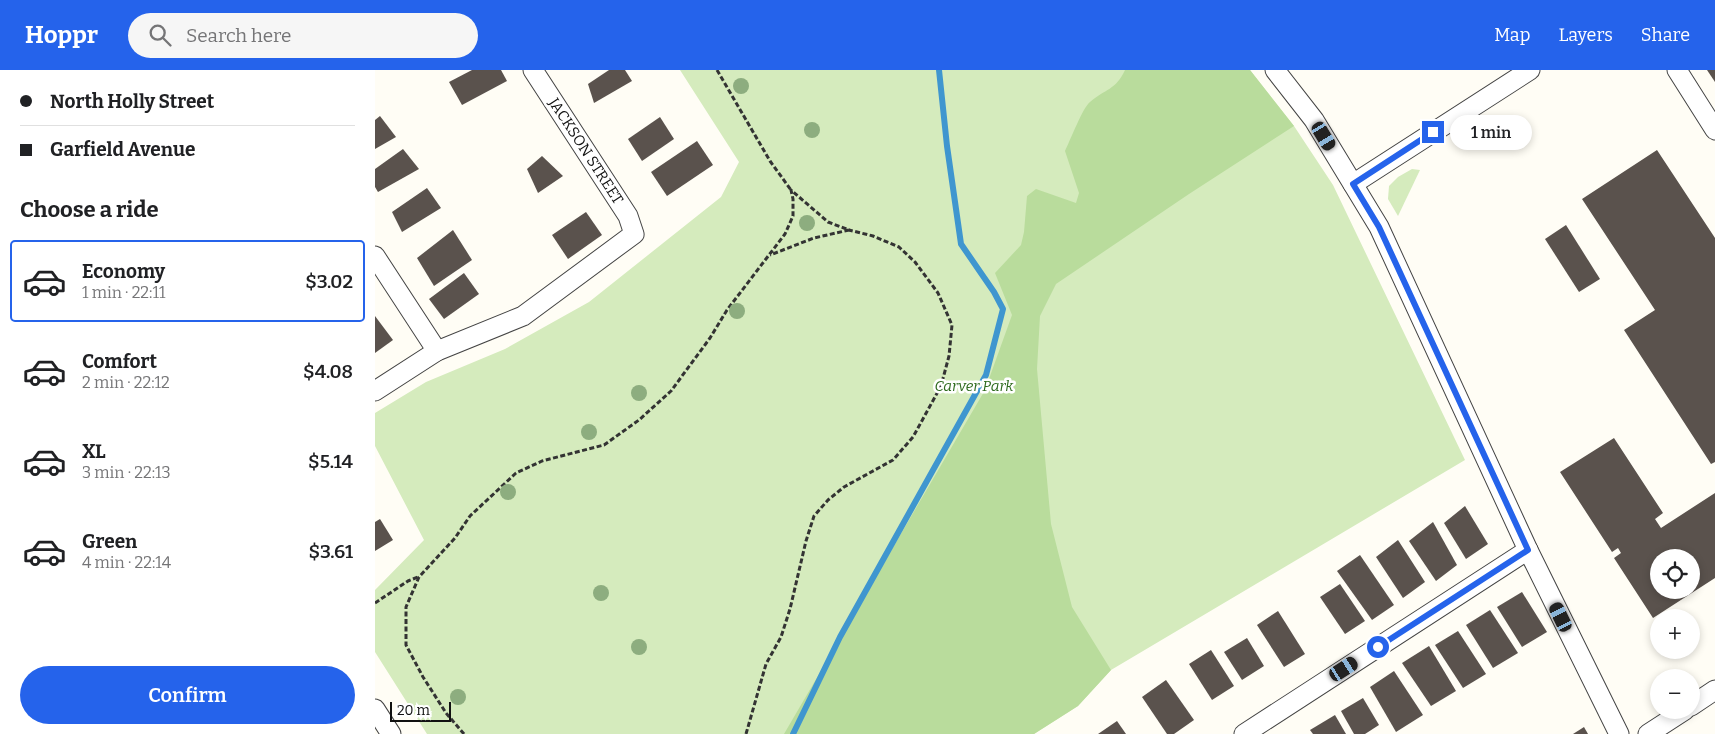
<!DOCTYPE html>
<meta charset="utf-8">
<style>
:root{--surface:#fff;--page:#f6f6f6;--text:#202124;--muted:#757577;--line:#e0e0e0;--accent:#2563eb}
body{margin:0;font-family:Bitter,serif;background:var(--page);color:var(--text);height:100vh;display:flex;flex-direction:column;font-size:19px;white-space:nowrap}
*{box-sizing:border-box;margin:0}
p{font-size:16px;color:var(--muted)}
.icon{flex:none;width:28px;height:28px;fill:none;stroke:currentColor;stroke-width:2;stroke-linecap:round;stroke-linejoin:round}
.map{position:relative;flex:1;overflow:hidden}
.details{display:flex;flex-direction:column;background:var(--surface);width:375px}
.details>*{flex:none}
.banner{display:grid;align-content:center;height:110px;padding:0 20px;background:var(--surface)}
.controls{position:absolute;left:1275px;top:479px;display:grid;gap:10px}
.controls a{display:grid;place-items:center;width:50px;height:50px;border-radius:50%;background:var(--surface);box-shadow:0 2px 8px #0003;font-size:25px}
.scale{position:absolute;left:15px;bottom:12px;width:61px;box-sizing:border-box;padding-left:5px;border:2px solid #111;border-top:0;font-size:14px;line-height:18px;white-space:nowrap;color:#111;-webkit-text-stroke:4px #fff;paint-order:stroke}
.end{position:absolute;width:22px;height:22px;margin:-11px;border:6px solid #2563eb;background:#fff;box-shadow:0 0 0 2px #fff}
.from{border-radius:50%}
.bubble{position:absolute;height:35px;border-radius:18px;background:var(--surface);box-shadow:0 2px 8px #0003;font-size:16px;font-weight:600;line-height:35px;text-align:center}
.car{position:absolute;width:15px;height:30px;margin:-15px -8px;border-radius:6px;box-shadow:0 0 4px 1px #0007;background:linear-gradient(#222 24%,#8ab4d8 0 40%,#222 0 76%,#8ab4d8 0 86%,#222 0)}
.banner b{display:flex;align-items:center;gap:18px;height:48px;font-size:19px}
.banner b+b{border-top:1px solid var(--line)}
.banner i{width:12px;height:12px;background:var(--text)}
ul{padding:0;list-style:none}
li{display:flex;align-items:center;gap:15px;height:82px;margin:0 10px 8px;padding:0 10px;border:2px solid transparent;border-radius:5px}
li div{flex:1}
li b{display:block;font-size:19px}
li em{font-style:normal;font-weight:600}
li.current{border-color:var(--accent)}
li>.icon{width:45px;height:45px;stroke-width:1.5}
h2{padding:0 20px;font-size:22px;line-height:60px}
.action{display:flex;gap:10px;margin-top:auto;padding:10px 20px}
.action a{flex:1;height:58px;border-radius:30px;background:var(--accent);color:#fff;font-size:20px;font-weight:600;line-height:58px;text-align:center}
header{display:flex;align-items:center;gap:30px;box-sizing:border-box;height:70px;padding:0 25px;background:var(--accent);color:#fff}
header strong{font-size:24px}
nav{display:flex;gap:28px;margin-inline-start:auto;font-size:18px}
.search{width:350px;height:45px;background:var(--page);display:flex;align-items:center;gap:12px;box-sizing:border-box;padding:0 18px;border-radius:28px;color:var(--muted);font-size:19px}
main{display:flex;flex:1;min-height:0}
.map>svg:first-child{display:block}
</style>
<header>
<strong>Hoppr</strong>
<div class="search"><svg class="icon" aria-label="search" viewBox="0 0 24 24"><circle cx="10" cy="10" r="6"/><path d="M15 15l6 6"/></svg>Search here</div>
<nav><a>Map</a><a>Layers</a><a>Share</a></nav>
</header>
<main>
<section class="details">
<div class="banner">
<b><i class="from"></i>North Holly Street</b>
<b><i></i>Garfield Avenue</b>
</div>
<h2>Choose a ride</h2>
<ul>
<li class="current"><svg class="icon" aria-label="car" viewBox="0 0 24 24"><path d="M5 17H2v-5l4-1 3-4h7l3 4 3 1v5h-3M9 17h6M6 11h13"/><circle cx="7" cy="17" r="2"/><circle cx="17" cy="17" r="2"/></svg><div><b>Economy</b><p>1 min · 22:11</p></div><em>$3.02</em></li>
<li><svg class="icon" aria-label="car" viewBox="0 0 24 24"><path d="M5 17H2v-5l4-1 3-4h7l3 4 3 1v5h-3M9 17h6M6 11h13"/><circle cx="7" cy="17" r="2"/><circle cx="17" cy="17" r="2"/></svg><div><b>Comfort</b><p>2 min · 22:12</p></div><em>$4.08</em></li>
<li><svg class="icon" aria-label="car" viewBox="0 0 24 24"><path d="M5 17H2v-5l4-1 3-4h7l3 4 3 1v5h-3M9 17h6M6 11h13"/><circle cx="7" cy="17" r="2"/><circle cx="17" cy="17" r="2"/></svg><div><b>XL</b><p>3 min · 22:13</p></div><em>$5.14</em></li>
<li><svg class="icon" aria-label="car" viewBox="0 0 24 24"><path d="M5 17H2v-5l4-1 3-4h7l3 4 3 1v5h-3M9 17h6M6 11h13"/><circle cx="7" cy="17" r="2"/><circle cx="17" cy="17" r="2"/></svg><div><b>Green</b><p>4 min · 22:14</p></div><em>$3.61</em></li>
</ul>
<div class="action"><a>Confirm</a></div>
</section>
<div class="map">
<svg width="1340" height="664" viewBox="0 0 1340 664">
<rect width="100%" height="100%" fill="#fffdf5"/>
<g fill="#d5ebbd">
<path d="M 305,0 L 875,0 L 919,56 L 958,115 L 1090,390 L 736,600 L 703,636 L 659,664 L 52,664 L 0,582 L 0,520 L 49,470 L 0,376 L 0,343 L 51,312 L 130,279 L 214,232 L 346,127 L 364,92 Z"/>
<path d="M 1037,99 L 1045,100 L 1023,146 L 1013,129 L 1014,116 L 1023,107 Z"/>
</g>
<path fill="#b9dc9c" d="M 750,0 L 875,0 L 919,56 L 814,124 L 681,214 L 665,246 L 662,299 L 676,454 L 697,537 L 736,600 L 703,636 L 659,664 L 409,664 L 610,320 L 637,245 L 620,203 L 646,175 L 649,162 L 652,126 L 661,119 L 701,133 L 704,123 L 690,81 C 695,71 708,37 715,32 C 730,19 741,20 750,0 Z"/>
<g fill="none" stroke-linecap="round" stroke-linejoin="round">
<path stroke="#3f96cf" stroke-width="6" d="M 418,664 L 465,567 L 611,305 L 628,239 L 619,222 L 586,174 L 572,76 L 564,0"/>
</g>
<g fill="#5a524d" fill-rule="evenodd">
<path d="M 97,0 L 126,0 L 132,11 L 87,35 L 74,12 Z"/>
<path d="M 234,0 L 250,0 L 257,11 L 219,33 L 213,14 Z"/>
<path d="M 1332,0 L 1340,0 L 1340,12 Z"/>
<path d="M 5,46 L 21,67 L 0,79 L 0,50 Z"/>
<path d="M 285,47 L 299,69 L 267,91 L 253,69 Z"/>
<path d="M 322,71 L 338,95 L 292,126 L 276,102 Z"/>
<path d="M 28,79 L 44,99 L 3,122 L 0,117 L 0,99 Z"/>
<path d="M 1282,80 L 1340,168 L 1340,392 L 1336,394 L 1249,260 L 1280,240 L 1207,129 Z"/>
<path d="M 167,86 L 188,106 L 163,123 L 152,99 Z"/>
<path d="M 52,118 L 66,138 L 27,162 L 17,142 Z"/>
<path d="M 211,142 L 227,165 L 193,189 L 177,165 Z"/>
<path d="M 1191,155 L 1225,209 L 1204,222 L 1170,169 Z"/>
<path d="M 78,160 L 97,190 L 59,216 L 42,188 Z"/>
<path d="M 89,203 L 104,224 L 69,249 L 54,229 Z"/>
<path d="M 0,246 L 18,270 L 0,283 Z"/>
<path d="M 1239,368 L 1288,443 L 1280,449 L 1286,458 L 1340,423 L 1340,508 L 1278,548 L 1239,488 L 1246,483 L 1243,478 L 1237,482 L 1185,402 ZM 1284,488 L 1316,488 L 1316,520 L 1284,520 Z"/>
<path d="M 1090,436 L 1113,474 L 1091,489 L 1069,453 Z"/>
<path d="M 5,449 L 18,470 L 0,481 L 0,452 Z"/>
<path d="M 1058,452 L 1082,495 L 1061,511 L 1034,471 Z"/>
<path d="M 1023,470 L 1050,512 L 1028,528 L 1001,487 Z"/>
<path d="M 985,485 L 1019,535 L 997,550 L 962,501 Z"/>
<path d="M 965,514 L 990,551 L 970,564 L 945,527 Z"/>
<path d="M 1147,522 L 1172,562 L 1147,577 L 1122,537 Z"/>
<path d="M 1115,540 L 1143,583 L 1118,598 L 1091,555 Z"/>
<path d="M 903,541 L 930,584 L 909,597 L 882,555 Z"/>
<path d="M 1083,561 L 1111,604 L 1088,618 L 1060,575 Z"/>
<path d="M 872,568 L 889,596 L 867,610 L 849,582 Z"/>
<path d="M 1054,576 L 1081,621 L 1056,636 L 1027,593 Z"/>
<path d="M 836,580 L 859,616 L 837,630 L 814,594 Z"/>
<path d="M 1019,601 L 1048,645 L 1021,662 L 995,617 Z"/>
<path d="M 791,610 L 819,650 L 799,664 L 792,664 L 767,627 Z"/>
<path d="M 988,628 L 1004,655 L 990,664 L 979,664 L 966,641 Z"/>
<path d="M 960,645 L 971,664 L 938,664 L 935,660 Z"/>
<path d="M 742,651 L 751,664 L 723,664 Z"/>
<path d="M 1209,657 L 1213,664 L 1198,664 Z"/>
</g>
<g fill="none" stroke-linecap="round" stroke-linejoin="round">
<defs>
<g id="street">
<path d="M 900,0 L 939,50 L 1004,157 L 1153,480 L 1244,664"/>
<path d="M 1302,0 L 1340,60"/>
<path d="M 978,114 L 1155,0"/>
<path d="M 0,186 L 62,281"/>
<path d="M 0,321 L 62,281 L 148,246 L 259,164 L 253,146 L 158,0"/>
<path d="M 1316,636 L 1340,620"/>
<path d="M 0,639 L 16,664"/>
<path d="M 869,664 L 1153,480"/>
<path d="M 1273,664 L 1310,640"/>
</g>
</defs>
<use href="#street" stroke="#444" stroke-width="21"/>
<g stroke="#333" stroke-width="3" stroke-dasharray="5 2.5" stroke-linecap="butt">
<path d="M 342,0 L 395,91 L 416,120"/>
<path d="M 0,533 L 33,511 L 43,507"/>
<path d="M 89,664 L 71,643 L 48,607 L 31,575 L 31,537 L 44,507 L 80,468 L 95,446 L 141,403 L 167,391 L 229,375 L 264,350 L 296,321 L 335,268 L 352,240 L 410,164 L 418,146 L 418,129 L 416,120 L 453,152 L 474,160 L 439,168 L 395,185"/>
<path d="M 371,664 L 391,594 L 406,567 L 415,539 L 431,471 L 439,446 L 453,430 L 469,417 L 518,390 L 538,367 L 566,316 L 574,286 L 577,255 L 563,223 L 540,192 L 524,177 L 498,166 L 474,160"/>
</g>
<use href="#street" stroke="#fff" stroke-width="19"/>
</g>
<g fill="#8dad7f">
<circle cx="366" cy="16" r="8"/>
<circle cx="437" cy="60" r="8"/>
<circle cx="432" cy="153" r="8"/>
<circle cx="362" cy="241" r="8"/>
<circle cx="264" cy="323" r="8"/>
<circle cx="214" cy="362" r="8"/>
<circle cx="133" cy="422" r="8"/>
<circle cx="226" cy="523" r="8"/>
<circle cx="264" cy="577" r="8"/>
<circle cx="83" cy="627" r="8"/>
</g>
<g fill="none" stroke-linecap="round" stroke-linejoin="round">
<path stroke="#2563eb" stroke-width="6" d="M 1003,577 L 1153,480 L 1004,157 L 978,114 L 1058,62"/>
</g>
<g text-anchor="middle" stroke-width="5" stroke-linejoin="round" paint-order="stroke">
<g font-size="15" fill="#111" stroke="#fff">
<text transform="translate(211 81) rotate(57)" y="5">JACKSON STREET</text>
</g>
<g font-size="15" font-style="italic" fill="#2f6b1f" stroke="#fff">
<text x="599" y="321">Carver Park</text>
</g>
</g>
</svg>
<div class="controls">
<a><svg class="icon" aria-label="locate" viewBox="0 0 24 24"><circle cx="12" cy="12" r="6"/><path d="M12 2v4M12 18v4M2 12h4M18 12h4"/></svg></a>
<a>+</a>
<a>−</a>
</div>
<div class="scale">20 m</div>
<i class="end from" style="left:1003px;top:577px"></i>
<i class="end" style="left:1058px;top:62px"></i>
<div class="bubble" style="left:1075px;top:45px;width:82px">1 min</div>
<i class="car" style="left:949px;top:66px;rotate:149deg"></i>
<i class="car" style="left:1186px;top:547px;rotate:334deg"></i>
<i class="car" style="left:969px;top:599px;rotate:57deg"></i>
</div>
</main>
